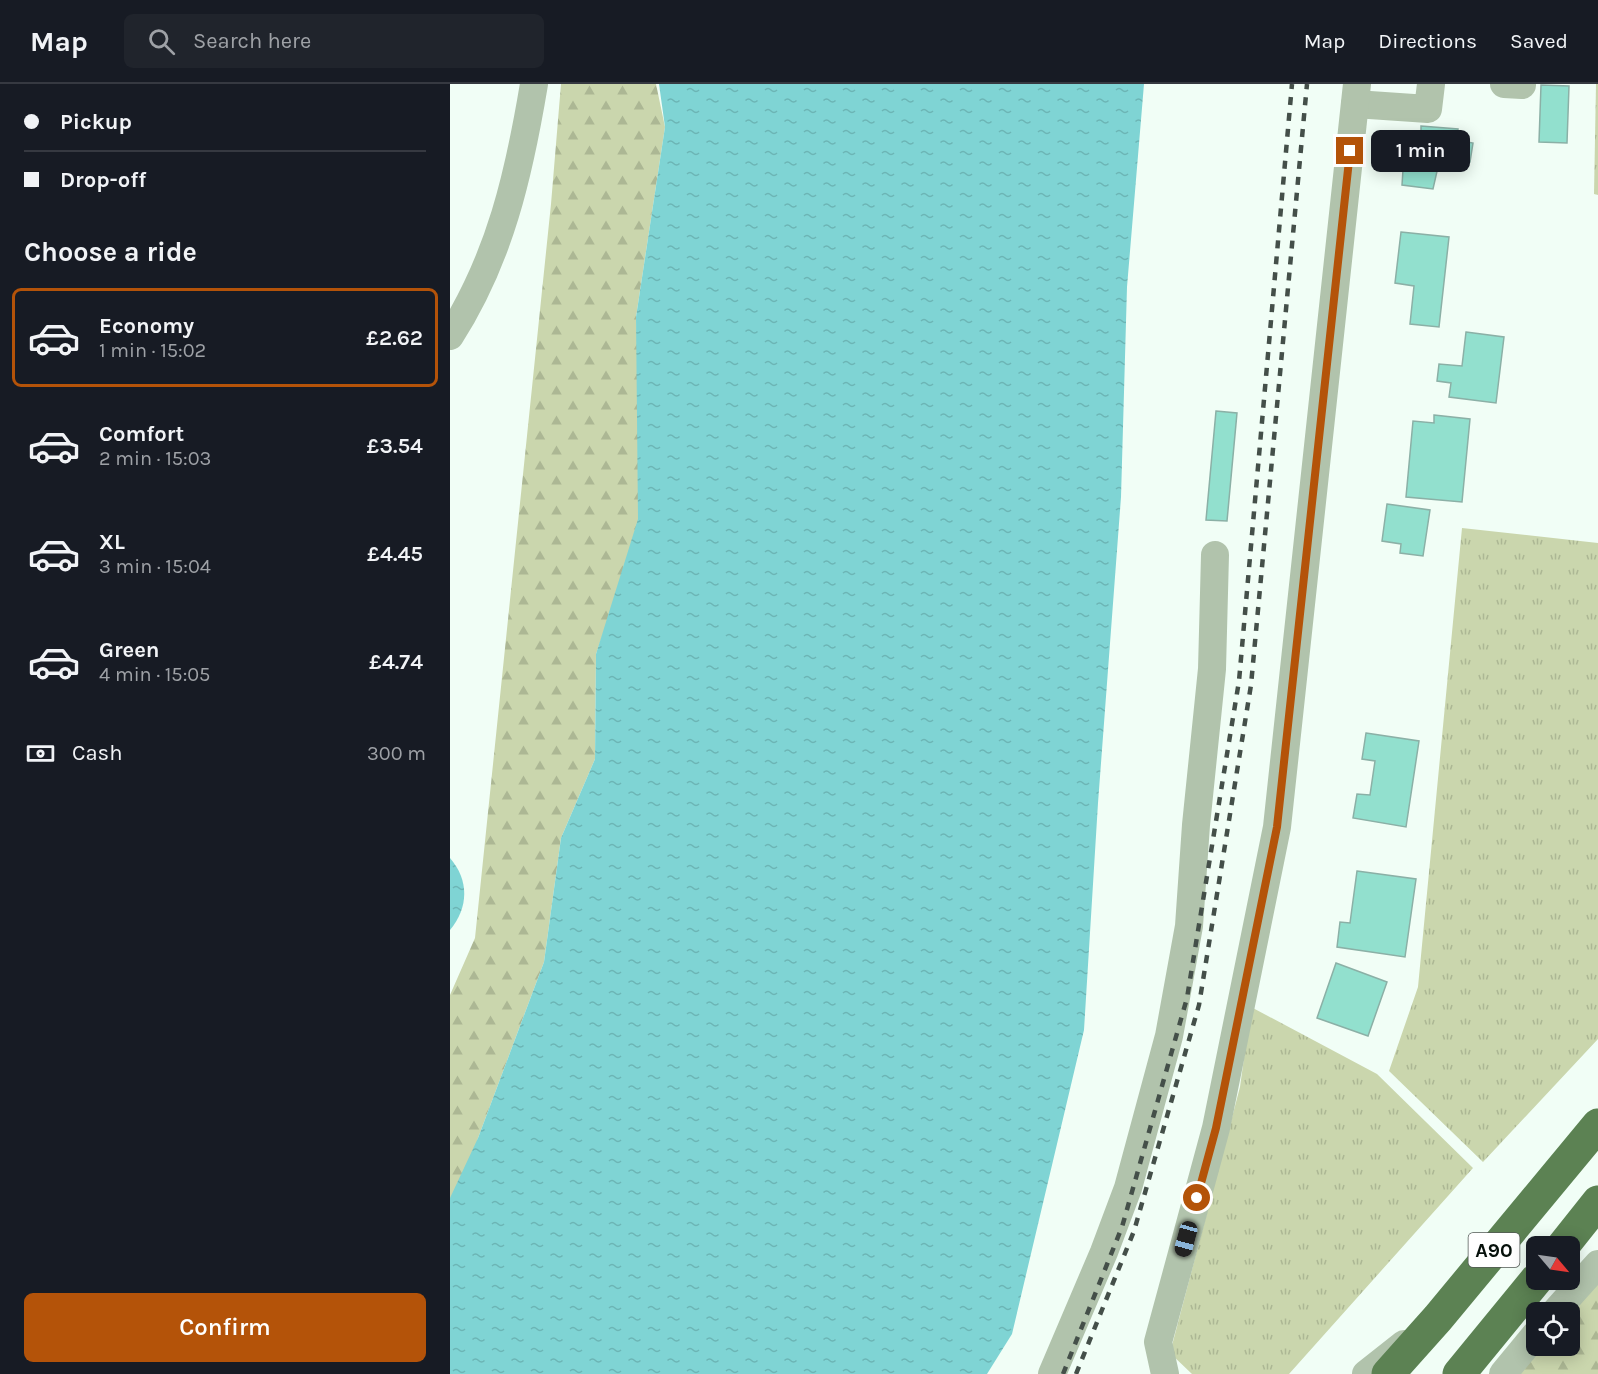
<!DOCTYPE html>
<meta charset="utf-8">
<style>
:root{--surface:#171b24;--page:#20242c;--text:#f1f3f6;--muted:#9ea1a6;--line:#363941;--accent:#b45309}
body{margin:0;font-family:Karla,sans-serif;background:var(--page);color:var(--text);height:100vh;display:flex;flex-direction:column;font-size:22px;white-space:nowrap}
*{box-sizing:border-box;margin:0}
p{font-size:20px;color:var(--muted)}
.icon{flex:none;width:33px;height:33px;fill:none;stroke:currentColor;stroke-width:2;stroke-linecap:round;stroke-linejoin:round}
.map{position:relative;flex:1;overflow:hidden}
.side{display:flex;flex-direction:column;background:var(--surface);width:450px}
.side>*{flex:none}
.banner{display:grid;align-content:center;height:132px;padding:0 24px;background:var(--surface)}
.needle{width:39px;rotate:119deg}
.tools{position:absolute;left:1076px;top:1152px;display:grid;gap:12px}
.tools a{display:grid;place-items:center;width:54px;height:54px;border-radius:9px;background:var(--surface);box-shadow:0 3px 15px #0003;font-size:30px}
.end{position:absolute;width:27px;height:27px;margin:-14px;border:8px solid #b45309;background:#fff;box-shadow:0 0 0 3px #fff}
.from{border-radius:50%}
.bubble{position:absolute;height:42px;border-radius:9px;background:var(--surface);box-shadow:0 3px 15px #0003;font-size:20px;font-weight:600;line-height:42px;text-align:center}
.car{position:absolute;width:18px;height:36px;margin:-18px -9px;border-radius:8px;box-shadow:0 0 4px 2px #0007;background:linear-gradient(#222 24%,#8ab4d8 0 40%,#222 0 76%,#8ab4d8 0 86%,#222 0)}
.banner b{display:flex;align-items:center;gap:21px;height:57px;font-size:22px}
.banner b+b{border-top:2px solid var(--line)}
.banner i{width:15px;height:15px;background:var(--text)}
ul{padding:0;list-style:none}
li{display:flex;align-items:center;gap:18px;height:99px;margin:0 12px 9px;padding:0 12px;border:3px solid transparent;border-radius:9px}
li div{flex:1}
li b{display:block;font-size:22px}
li em{font-style:normal;font-weight:600}
li.current{border-color:var(--accent)}
li>.icon{width:54px;height:54px;stroke-width:1.5}
h2{padding:0 24px;font-size:27px;line-height:72px}
.pay{display:flex;align-items:center;gap:15px;height:66px;padding:0 24px;font-size:22px}
.pay p{margin-inline-start:auto}
.primary-button{display:flex;gap:12px;margin-top:auto;padding:12px 24px}
.primary-button a{flex:1;height:69px;border-radius:9px;background:var(--accent);color:#fff;font-size:24px;font-weight:600;line-height:69px;text-align:center}
header{display:flex;align-items:center;gap:36px;box-sizing:border-box;height:84px;padding:0 30px;background:var(--surface);border-bottom:2px solid var(--line)}
header strong{font-size:28px}
nav{display:flex;gap:33px;margin-inline-start:auto;font-size:21px}
.search{width:420px;height:54px;background:var(--page);display:flex;align-items:center;gap:15px;box-sizing:border-box;padding:0 21px;border-radius:9px;color:var(--muted);font-size:22px}
main{display:flex;flex:1;min-height:0}
.map>svg:first-child{display:block}
</style>
<header>
<strong>Map</strong>
<div class="search"><svg class="icon" aria-label="search" viewBox="0 0 24 24"><circle cx="10" cy="10" r="6"/><path d="M15 15l6 6"/></svg>Search here</div>
<nav><a>Map</a><a>Directions</a><a>Saved</a></nav>
</header>
<main>
<section class="side">
<div class="banner">
<b><i class="from"></i>Pickup</b>
<b><i></i>Drop-off</b>
</div>
<h2>Choose a ride</h2>
<ul>
<li class="current"><svg class="icon" aria-label="car" viewBox="0 0 24 24"><path d="M5 17H2v-5l4-1 3-4h7l3 4 3 1v5h-3M9 17h6M6 11h13"/><circle cx="7" cy="17" r="2"/><circle cx="17" cy="17" r="2"/></svg><div><b>Economy</b><p>1 min · 15:02</p></div><em>£2.62</em></li>
<li><svg class="icon" aria-label="car" viewBox="0 0 24 24"><path d="M5 17H2v-5l4-1 3-4h7l3 4 3 1v5h-3M9 17h6M6 11h13"/><circle cx="7" cy="17" r="2"/><circle cx="17" cy="17" r="2"/></svg><div><b>Comfort</b><p>2 min · 15:03</p></div><em>£3.54</em></li>
<li><svg class="icon" aria-label="car" viewBox="0 0 24 24"><path d="M5 17H2v-5l4-1 3-4h7l3 4 3 1v5h-3M9 17h6M6 11h13"/><circle cx="7" cy="17" r="2"/><circle cx="17" cy="17" r="2"/></svg><div><b>XL</b><p>3 min · 15:04</p></div><em>£4.45</em></li>
<li><svg class="icon" aria-label="car" viewBox="0 0 24 24"><path d="M5 17H2v-5l4-1 3-4h7l3 4 3 1v5h-3M9 17h6M6 11h13"/><circle cx="7" cy="17" r="2"/><circle cx="17" cy="17" r="2"/></svg><div><b>Green</b><p>4 min · 15:05</p></div><em>£4.74</em></li>
</ul>
<div class="pay"><svg class="icon" aria-label="cash" viewBox="0 0 24 24"><path d="M3 7h18v10H3z"/><circle cx="12" cy="12" r="2"/></svg>Cash<p>300 m</p></div>
<div class="primary-button"><a>Confirm</a></div>
</section>
<div class="map">
<svg width="1148" height="1290" viewBox="0 0 1148 1290">
<defs>
<pattern id="grass-tufts" width="24" height="20" patternUnits="userSpaceOnUse" patternTransform="scale(1.5)"><rect width="24" height="20" fill="#cad6ad"/><path d="M3 7l-1-3M5 7V3M7 7l1-3M15 17l-1-3M17 17v-4M19 17l1-3" fill="none" stroke="#acb794"/></pattern>
<pattern id="forest-firs" width="22" height="20" patternUnits="userSpaceOnUse" patternTransform="scale(1.5)"><rect width="22" height="20" fill="#cad6ad"/><path d="M5 1l3.5 6h-7zM16 11l3.5 6h-7z" fill="#acb794"/></pattern>
<pattern id="water-ripples" width="26" height="14" patternUnits="userSpaceOnUse" patternTransform="scale(1.5)"><rect width="26" height="14" fill="#7fd4d4"/><path d="M2 4q2-2 4 0t4 0M15 11q2-2 4 0t4 0" fill="none" stroke="#6cb5b5"/></pattern>
</defs>
<rect width="100%" height="100%" fill="#f1fef6"/>
<g fill="url(#grass-tufts)">
<path d="M 1146,0 L 1148,0 L 1148,111 L 1144,110 Z"/>
<path d="M 1012,444 L 1148,459 L 1148,955 L 1033,1078 L 939,987 L 968,903 Z"/>
<path d="M 801,923 L 927,990 L 1023,1084 L 839,1290 L 742,1290 L 720,1269 L 790,1003 Z"/>
</g>
<g fill="url(#forest-firs)">
<path d="M 111,0 L 206,0 L 215,43 L 186,233 L 197,424 L 146,570 L 145,675 L 111,754 L 94,878 L 28,1054 L 0,1148 L 0,911 L 25,854 L 101,120 Z"/>
<path d="M 1148,1197 L 1148,1290 L 1067,1290 L 1092,1262 L 1119,1262 L 1119,1230 Z"/>
</g>
<g fill="url(#water-ripples)">
<path d="M 209,0 L 694,0 L 677,203 L 671,413 L 648,719 L 634,946 L 562,1250 L 537,1290 L 0,1290 L 0,1114 L 28,1054 L 94,878 L 111,754 L 145,675 L 146,570 L 188,435 L 186,233 L 215,43 Z"/>
<path d="M 0,774 C 19,796 19,823 0,846 Z"/>
</g>
<g fill="#92e0ce" stroke="#8bb0a6" stroke-width="1.5">
<path d="M 1091,1 L 1119,2 L 1117,59 L 1089,58 Z"/>
<path d="M 971,42 L 1008,45 L 1007,56 L 1023,59 L 1020,78 L 990,74 L 983,105 L 952,101 L 953,86 L 961,86 L 963,71 L 951,70 L 957,53 L 971,53 Z"/>
<path d="M 951,148 L 999,153 L 989,243 L 960,240 L 964,202 L 945,199 Z"/>
<path d="M 1016,248 L 1054,253 L 1046,319 L 999,313 L 1001,299 L 987,297 L 989,280 L 1012,282 Z"/>
<path d="M 766,327 L 787,329 L 777,437 L 756,436 Z"/>
<path d="M 984,331 L 1020,335 L 1012,418 L 956,413 L 963,337 L 984,339 Z"/>
<path d="M 937,420 L 980,426 L 973,472 L 950,469 L 951,460 L 932,457 Z"/>
<path d="M 916,649 L 969,657 L 956,743 L 903,734 L 907,710 L 920,711 L 925,677 L 912,675 Z"/>
<path d="M 907,787 L 966,795 L 955,873 L 887,863 L 890,838 L 900,839 Z"/>
<path d="M 886,879 L 937,898 L 918,952 L 867,934 Z"/>
</g>
<g fill="none" stroke-linecap="round" stroke-linejoin="round">
<g stroke="#b1c3ac" stroke-width="28">
<path d="M 1054,0 L 1072,1"/>
<path d="M 905,20 L 978,25 L 981,0"/>
<path d="M 0,252 C 50,174 69,90 84,0"/>
<path d="M 1105,1228 L 1148,1180"/>
<path d="M 602,1290 L 654,1168 L 678,1104 L 719,952 L 739,842 L 746,741 L 762,585 L 765,471"/>
<path d="M 715,1290 L 708,1258 L 766,1044 L 827,743 L 907,0"/>
<path d="M 916,1290 L 954,1260"/>
<path d="M 1053,1290 L 1086,1250"/>
</g>
<g stroke="#5c8253" stroke-width="33">
<path d="M 1113,1162 L 1148,1118"/>
<path d="M 938,1290 L 988,1234 L 1148,1041"/>
<path d="M 1009,1290 L 1086,1196"/>
</g>
<g stroke="#444f49" stroke-width="4.5" stroke-dasharray="8 8" stroke-linecap="butt">
<path d="M 613,1290 L 672,1143 L 737,914 L 789,597 L 842,0"/>
<path d="M 626,1290 L 684,1147 L 749,921 L 801,601 L 857,0"/>
</g>
</g>
<g fill="none" stroke-linecap="round" stroke-linejoin="round">
<path stroke="#b45309" stroke-width="8" d="M 747,1114 L 766,1044 L 827,743 L 900,67"/>
</g>
<g text-anchor="middle" stroke-width="4.5" stroke-linejoin="round" paint-order="stroke">
<rect fill="#fff" stroke="#515854" stroke-width="1.5" x="1018.5" y="1149" width="51" height="34" rx="4.5"/>
<g font-size="20" font-weight="bold" fill="#06110b">
<text x="1044" y="1173">A90</text>
</g>
</g>
</svg>
<div class="tools">
<a><svg class="needle" viewBox="-14 -14 28 28"><path d="M0-13l5 13h-10z" fill="#e53935"/><path d="M0 13l5-13h-10z" fill="#9ea1a6"/></svg></a>
<a><svg class="icon" aria-label="locate" viewBox="0 0 24 24"><circle cx="12" cy="12" r="6"/><path d="M12 2v4M12 18v4M2 12h4M18 12h4"/></svg></a>
</div>
<i class="end from" style="left:747px;top:1114px"></i>
<i class="end" style="left:900px;top:67px"></i>
<div class="bubble" style="left:921px;top:46px;width:99px">1 min</div>
<i class="car" style="left:736px;top:1155px;rotate:195deg"></i>
</div>
</main>
